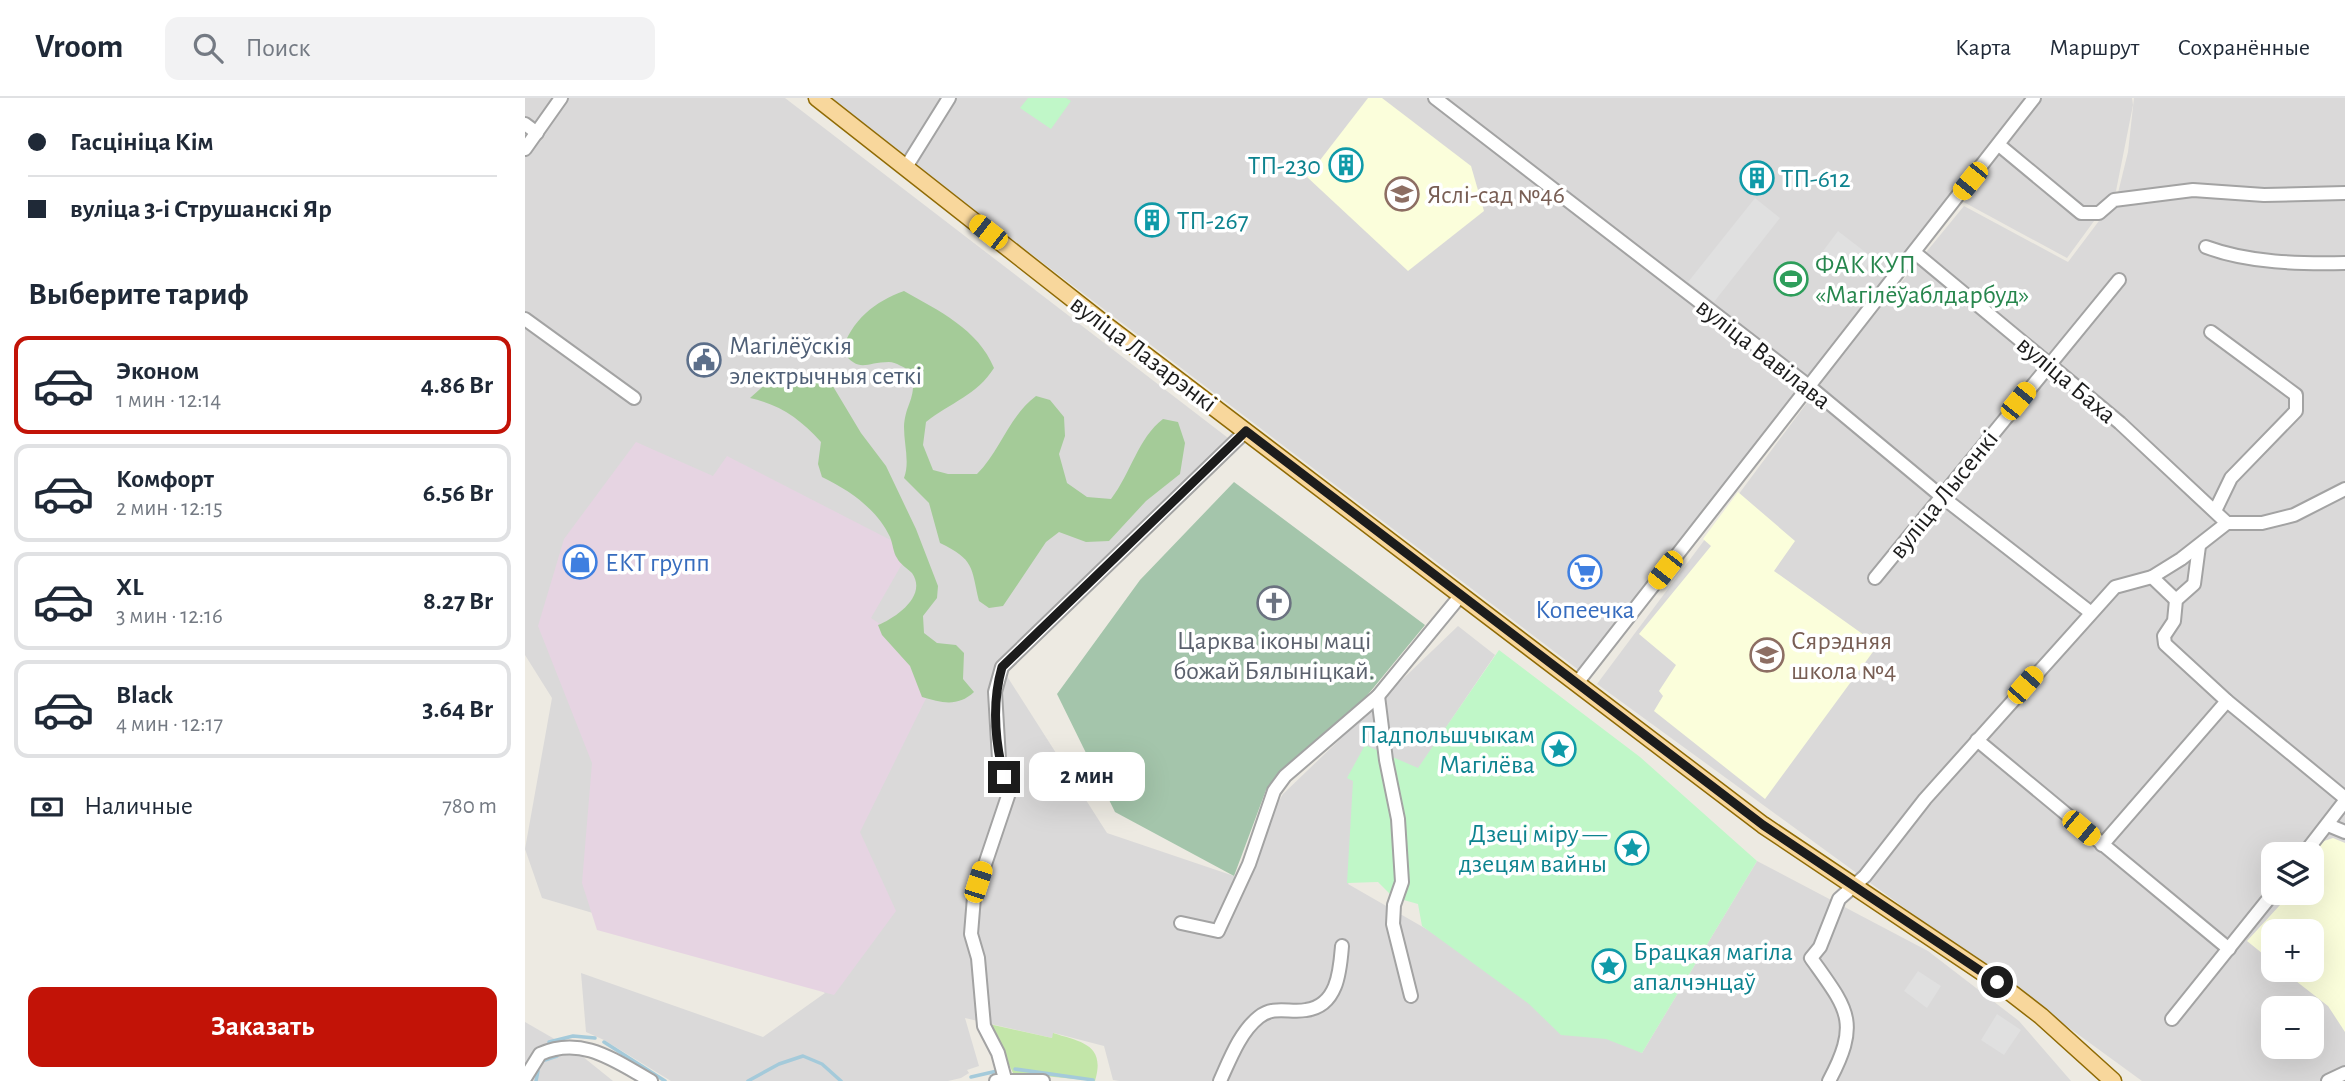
<!DOCTYPE html>
<html lang="ru">
<meta charset="utf-8">
<style>
:root{--surface:#fff;--page:#f2f2f3;--text:#1f2937;--muted:#747a83;--line:#e0e1e3;--accent:#c21307}
body{margin:0;font-family:"Alegreya Sans",sans-serif;background:var(--page);color:var(--text);height:100vh;display:flex;flex-direction:column;font-size:26px;white-space:nowrap}
*{box-sizing:border-box;margin:0}
p{font-size:23px;color:var(--muted)}
.icon{flex:none;width:38px;height:38px;fill:none;stroke:currentColor;stroke-width:2;stroke-linecap:round;stroke-linejoin:round}
.map{position:relative;flex:1;overflow:hidden}
.side{display:flex;flex-direction:column;background:var(--surface);width:525px}
.side>*{flex:none}
.hud{display:grid;align-content:center;height:154px;padding:0 28px;background:var(--surface)}
.fabs{position:absolute;left:1736px;top:744px;display:grid;gap:14px}
.fabs a{display:grid;place-items:center;width:63px;height:63px;border-radius:14px;background:var(--surface);box-shadow:0 7px 28px #0002;font-size:35px}
.end{position:absolute;width:32px;height:32px;margin:-16px;border:9px solid #1c1c1c;background:#fff;box-shadow:0 0 0 4px #fff}
.from{border-radius:50%}
.bubble{position:absolute;height:49px;border-radius:14px;background:var(--surface);box-shadow:0 7px 28px #0002;font-size:23px;font-weight:700;line-height:49px;text-align:center}
.car{position:absolute;width:21px;height:42px;margin:-21px -10px;border-radius:9px;box-shadow:0 0 5px 2px #0007;background:linear-gradient(#f5c518 24%,#345 0 40%,#f5c518 0 76%,#345 0 86%,#f5c518 0)}
.hud b{display:flex;align-items:center;gap:24px;height:66px;font-size:26px}
.hud b+b{border-top:2px solid var(--line)}
.hud i{width:18px;height:18px;background:var(--text)}
ul{padding:0;list-style:none}
li{display:flex;align-items:center;gap:21px;height:98px;margin:0 14px 10px;padding:0 14px;border:4px solid var(--line);border-radius:14px}
li div{flex:1}
li b{display:block;font-size:26px}
li em{font-style:normal;font-weight:700}
li.current{border-color:var(--accent)}
li>.icon{width:63px;height:63px;stroke-width:1.5}
h2{padding:0 28px;font-size:32px;line-height:84px}
.pay{display:flex;align-items:center;gap:18px;height:77px;padding:0 28px;font-size:26px}
.pay p{margin-inline-start:auto}
.action{display:flex;gap:14px;margin-top:auto;padding:14px 28px}
.action a{flex:1;height:80px;border-radius:14px;background:var(--accent);color:#fff;font-size:28px;font-weight:700;line-height:80px;text-align:center}
header{display:flex;align-items:center;gap:42px;box-sizing:border-box;height:98px;padding:0 35px;background:var(--surface);border-bottom:2px solid var(--line)}
header strong{font-size:33px}
nav{display:flex;gap:38px;margin-inline-start:auto;font-size:24px}
.search{width:490px;height:63px;background:var(--page);display:flex;align-items:center;gap:18px;box-sizing:border-box;padding:0 24px;border-radius:14px;color:var(--muted);font-size:26px}
main{display:flex;flex:1;min-height:0}
.map>svg:first-child{display:block}
</style>
<header>
<strong>Vroom</strong>
<div class="search"><svg class="icon" aria-label="search" viewBox="0 0 24 24"><circle cx="10" cy="10" r="6"/><path d="M15 15l6 6"/></svg>Поиск</div>
<nav><a>Карта</a><a>Маршрут</a><a>Сохранённые</a></nav>
</header>
<main>
<section class="side">
<div class="hud">
<b><i class="from"></i>Гасцініца Кім</b>
<b><i></i>вуліца 3-і Струшанскі Яр</b>
</div>
<h2>Выберите тариф</h2>
<ul>
<li class="current"><svg class="icon" aria-label="car" viewBox="0 0 24 24"><path d="M5 17H2v-5l4-1 3-4h7l3 4 3 1v5h-3M9 17h6M6 11h13"/><circle cx="7" cy="17" r="2"/><circle cx="17" cy="17" r="2"/></svg><div><b>Эконом</b><p>1 мин · 12:14</p></div><em>4.86 Br</em></li>
<li><svg class="icon" aria-label="car" viewBox="0 0 24 24"><path d="M5 17H2v-5l4-1 3-4h7l3 4 3 1v5h-3M9 17h6M6 11h13"/><circle cx="7" cy="17" r="2"/><circle cx="17" cy="17" r="2"/></svg><div><b>Комфорт</b><p>2 мин · 12:15</p></div><em>6.56 Br</em></li>
<li><svg class="icon" aria-label="car" viewBox="0 0 24 24"><path d="M5 17H2v-5l4-1 3-4h7l3 4 3 1v5h-3M9 17h6M6 11h13"/><circle cx="7" cy="17" r="2"/><circle cx="17" cy="17" r="2"/></svg><div><b>XL</b><p>3 мин · 12:16</p></div><em>8.27 Br</em></li>
<li><svg class="icon" aria-label="car" viewBox="0 0 24 24"><path d="M5 17H2v-5l4-1 3-4h7l3 4 3 1v5h-3M9 17h6M6 11h13"/><circle cx="7" cy="17" r="2"/><circle cx="17" cy="17" r="2"/></svg><div><b>Black</b><p>4 мин · 12:17</p></div><em>3.64 Br</em></li>
</ul>
<div class="pay"><svg class="icon" aria-label="cash" viewBox="0 0 24 24"><path d="M3 7h18v10H3z"/><circle cx="12" cy="12" r="2"/></svg>Наличные<p>780 m</p></div>
<div class="action"><a>Заказать</a></div>
</section>
<div class="map">
<svg width="1820" height="983" viewBox="0 0 1820 983">
<rect width="100%" height="100%" fill="#edeae2"/>
<g fill="#dad9d9" fill-rule="evenodd">
<path d="M 0,0 L 260,0 L 707,343 L 473,564 L 582,735 L 709,778 L 758,696 L 933,528 L 970,557 L 893,671 L 823,786 L 1117,955 L 1232,763 L 1403,853 L 1494,923 L 1546,983 L 594,983 L 588,982 L 579,948 L 529,935 L 527,940 L 440,920 L 454,968 L 442,972 L 444,975 L 436,980 L 423,983 L 146,983 L 79,942 L 61,934 L 56,875 L 238,939 L 300,895 L 268,874 L 17,800 L 0,751 L 27,600 L 0,557 Z"/>
<path d="M 301,0 L 1607,0 L 1608,7 L 1591,93 L 1542,160 L 1433,101 L 1371,176 L 1207,397 L 1055,573 Z"/>
<path d="M 1609,0 L 1820,0 L 1820,983 L 1617,983 L 1072,586 L 1325,247 L 1439,108 L 1543,164 L 1592,99 L 1603,54 ZM 1748,756 L 1787,756 L 1787,794 L 1748,794 ZM 1748,833 L 1787,833 L 1787,872 L 1748,872 ZM 1748,910 L 1787,910 L 1787,948 L 1748,948 Z"/>
<path d="M 0,924 L 52,954 L 88,983 L 0,983 Z"/>
</g>
<path fill="#e6d4e2" d="M 111,344 L 188,378 L 202,358 L 385,452 L 346,520 L 417,568 L 335,734 L 371,813 L 309,897 L 72,832 L 57,785 L 67,665 L 13,528 L 39,441 Z"/>
<g fill="#fbfedb">
<path d="M 843,0 L 857,0 L 946,68 L 959,113 L 883,173 L 782,79 Z"/>
<path d="M 1213,394 L 1270,443 L 1249,473 L 1353,547 L 1240,701 L 1129,613 L 1138,598 L 1134,593 L 1151,567 L 1114,536 L 1186,448 L 1178,441 Z"/>
<path d="M 1808,740 L 1820,745 L 1820,934 L 1803,908 L 1757,872 L 1787,872 L 1787,833 L 1748,833 L 1748,864 L 1722,843 L 1766,795 L 1787,794 L 1787,756 L 1796,744 Z"/>
</g>
<path fill="#c3e6a9" d="M 464,926 L 527,940 L 528,935 C 556,944 581,946 570,983 L 488,975 Z"/>
<g fill="#a4cb98">
<path d="M 379,193 C 414,213 453,231 469,270 C 452,297 425,305 401,324 L 398,347 L 408,372 L 423,376 L 452,376 C 476,352 484,318 511,298 L 525,302 L 539,319 L 540,338 L 534,356 L 542,385 L 562,399 L 586,401 C 606,375 613,340 638,321 L 653,324 L 660,345 L 655,376 L 621,403 L 584,443 L 561,444 L 534,434 L 521,444 L 478,508 L 464,510 L 454,503 C 446,469 450,462 415,445 L 404,405 L 379,380 C 385,364 379,347 379,329 C 380,305 393,300 386,273 C 379,270 371,264 364,264 C 340,264 335,276 317,253 C 326,223 350,203 379,193 Z"/>
<path d="M 290,274 L 306,285 L 336,335 L 361,368 L 391,431 L 413,488 L 412,500 L 398,518 L 399,535 L 412,545 L 431,547 L 439,555 L 438,581 L 449,594 C 433,609 417,605 397,599 L 385,568 L 357,537 L 353,527 C 370,520 403,498 387,475 C 382,470 375,466 372,460 C 368,454 368,446 365,439 C 352,411 324,392 297,379 L 293,366 L 296,344 C 275,321 256,307 225,300 L 244,283 L 270,282 Z"/>
</g>
<path fill="#a4c5ab" d="M 709,384 L 900,527 L 840,600 L 755,675 L 741,692 L 709,778 L 590,714 L 532,596 L 615,482 Z"/>
<g fill="#c0f7c8">
<path d="M 503,0 L 541,0 L 546,3 L 526,31 L 495,10 Z"/>
<path d="M 974,552 L 1115,659 L 1232,763 L 1117,955 L 1081,941 L 1036,937 L 1004,906 L 897,828 L 893,806 L 868,799 L 853,784 L 822,785 L 828,683 L 822,680 L 840,647 L 893,670 Z"/>
</g>
<g fill="#e0e0e0">
<path d="M 1230,100 L 1255,120 L 1189,204 L 1163,184 Z"/>
<path d="M 1313,133 L 1348,160 L 1333,180 L 1298,153 Z"/>
<path d="M 1393,873 L 1416,888 L 1402,910 L 1379,893 Z"/>
<path d="M 1472,916 L 1496,932 L 1479,957 L 1456,942 Z"/>
</g>
<g fill="none" stroke-linecap="round" stroke-linejoin="round">
<g stroke="#a4cada" stroke-width="3.5">
<path d="M 24,944 L 48,938 L 70,940"/>
<path d="M 79,944 L 140,983"/>
<path d="M 20,962 L 32,958"/>
<path d="M 490,971 L 568,982"/>
<path d="M 446,979 L 472,973"/>
<path d="M 11,983 L 13,973"/>
<path d="M 223,983 L 254,966 L 278,958 L 297,966 L 316,983"/>
</g>
<defs>
<g id="minor">
<path d="M 910,0 L 1285,289 L 1416,398 L 1565,514"/>
<path d="M 0,26 L 12,35"/>
<path d="M 1474,47 L 1556,115 L 1574,115 L 1589,102 L 1668,92 L 1739,97 L 1820,95"/>
<path d="M 0,51 L 36,0"/>
<path d="M 381,69 L 424,0"/>
<path d="M 1681,149 C 1724,165 1775,166 1820,165"/>
<path d="M 1389,154 L 1595,325 L 1702,425"/>
<path d="M 0,221 L 109,300"/>
<path d="M 1686,234 L 1771,297 L 1771,313 L 1706,380 L 1690,413"/>
<path d="M 1674,448 L 1669,486 L 1651,502 L 1649,523 L 1639,538 L 1640,546 L 1702,603 L 1820,700"/>
<path d="M 1627,479 L 1651,502"/>
<path d="M 1350,480 L 1594,182"/>
<path d="M 1052,585 L 1509,0"/>
<path d="M 853,598 L 861,662 L 873,721 L 877,784 L 869,807 L 868,826 L 886,898"/>
<path d="M 1452,642 L 1704,851"/>
<path d="M 1803,727 L 1820,734"/>
<path d="M 1577,747 L 1702,603"/>
<path d="M 1779,756 L 1820,703"/>
<path d="M 656,825 L 693,833 L 724,766 L 749,693 L 760,678 L 853,598 L 936,497"/>
<path d="M 1647,921 L 1749,794"/>
<path d="M 0,980 L 15,956 C 57,937 90,963 126,983"/>
<path d="M 480,981 L 473,955 L 459,928 L 453,860 L 446,836 L 449,799 L 483,698 L 474,661 L 470,594 L 477,569 L 721,333"/>
<path d="M 471,983 L 518,983"/>
<path d="M 695,983 C 705,961 715,934 734,919 C 749,907 765,915 781,912 C 813,908 815,872 817,848"/>
<path d="M 1304,983 C 1336,923 1322,911 1286,860 L 1295,849 L 1314,801 L 1340,778 L 1400,701 L 1590,489 L 1627,479 L 1656,461 L 1702,425 L 1737,425 L 1769,417 L 1820,391"/>
<path d="M 1803,983 L 1820,975"/>
</g>
<path id="major" d="M 292,0 L 582,228 L 1238,727 L 1472,884 L 1516,918 L 1588,983"/>
</defs>
<use href="#minor" stroke="#a3a3a3" stroke-width="16"/>
<use href="#major" stroke="#906b05" stroke-width="19"/>
<use href="#minor" stroke="#fff" stroke-width="12"/>
<use href="#major" stroke="#f8d79c" stroke-width="16"/>
</g>
<g fill="none" stroke-linecap="round" stroke-linejoin="round">
<path stroke="#1c1c1c" stroke-width="9" d="M 479,679 C 470,644 467,604 477,569 L 721,333 L 1238,727 L 1472,884"/>
</g>
<defs>
<symbol id="building-ring" viewBox="-11 -11 22 22"><circle r="9.5" fill="#fff" stroke="#0f9aa8" stroke-width="1.5"/><path d="M-4-6H4V6H1V3H-1V6H-4ZM-2.5-4.3h1.7v1.8h-1.7ZM.8-4.3h1.7v1.8H.8ZM-2.5-1h1.7V.8h-1.7ZM.8-1h1.7V.8H.8Z" fill="#0f9aa8"/></symbol>
<symbol id="school-ring" viewBox="-11 -11 22 22"><circle r="9.5" fill="#fff" stroke="#8d6e63" stroke-width="1.5"/><path d="M0-5L7-2L0 1L-7-2ZM-4 1L0 2.5L4 1V4Q0 6-4 4Z" fill="#8d6e63"/></symbol>
<symbol id="stadium-ring" viewBox="-11 -11 22 22"><circle r="9.5" fill="#fff" stroke="#2e9e5b" stroke-width="1.5"/><path d="M0-5a6.5 5 0 1 0 0 10a6.5 5 0 1 0 0-10ZM-3.5-1.8h7v3.6h-7Z" fill="#2e9e5b"/></symbol>
<symbol id="civic-ring" viewBox="-11 -11 22 22"><circle r="9.5" fill="#fff" stroke="#5c6f8a" stroke-width="1.5"/><path d="M-.6-6.5H3V-4.5H.6V-3L4-1V1h2V6H-6V1h2V-1L-.6-3ZM-1.2 2.5V6h2.4V2.5Z" fill="#5c6f8a"/></symbol>
<symbol id="shop-ring" viewBox="-11 -11 22 22"><circle r="9.5" fill="#fff" stroke="#3f7fe0" stroke-width="1.5"/><path d="M-5-2.5h2.3a2.7 3.5 0 0 1 5.4 0H5L5.5 6h-11ZM-1.5-2.5h3a1.5 2.3 0 0 0-3 0Z" fill="#3f7fe0"/></symbol>
<symbol id="supermarket-ring" viewBox="-11 -11 22 22"><circle r="9.5" fill="#fff" stroke="#3f7fe0" stroke-width="1.5"/><path d="M-6-5.5h2.5l.6 2H6L4.5 2H-2.5L-4.4-4H-6ZM-1.5 3.2a1.3 1.3 0 1 0 .1 0ZM3 3.2a1.3 1.3 0 1 0 .1 0Z" fill="#3f7fe0"/></symbol>
<symbol id="church-ring" viewBox="-11 -11 22 22"><circle r="9.5" fill="#fff" stroke="#6b7280" stroke-width="1.5"/><path d="M-1.2-6h2.4v3.5h3.3v2.4h-3.3V6h-2.4V-.1h-3.3v-2.4h3.3Z" fill="#6b7280"/></symbol>
<symbol id="sight-ring" viewBox="-11 -11 22 22"><circle r="9.5" fill="#fff" stroke="#0f9aa8" stroke-width="1.5"/><path d="M0-6L1.8-2.2L6-1.7L2.9 1.2L3.7 5.4L0 3.3L-3.7 5.4L-2.9 1.2L-6-1.7L-1.8-2.2Z" fill="#0f9aa8"/></symbol>
</defs>
<g fill-rule="evenodd">
<use href="#building-ring" x="802" y="48" width="38" height="38"/>
<use href="#building-ring" x="1213" y="61" width="38" height="38"/>
<use href="#school-ring" x="858" y="77" width="38" height="38"/>
<use href="#building-ring" x="608" y="103" width="38" height="38"/>
<use href="#stadium-ring" x="1247" y="162" width="38" height="38"/>
<use href="#civic-ring" x="160" y="243" width="38" height="38"/>
<use href="#shop-ring" x="36" y="445" width="38" height="38"/>
<use href="#supermarket-ring" x="1041" y="455" width="38" height="38"/>
<use href="#church-ring" x="730" y="486" width="38" height="38"/>
<use href="#school-ring" x="1223" y="538" width="38" height="38"/>
<use href="#sight-ring" x="1015" y="632" width="38" height="38"/>
<use href="#sight-ring" x="1088" y="731" width="38" height="38"/>
<use href="#sight-ring" x="1065" y="849" width="38" height="38"/>
</g>
<g text-anchor="middle" stroke-width="7" stroke-linejoin="round" paint-order="stroke">
<g font-size="26" fill="#0d838f" stroke="#fff" text-anchor="end">
<text x="796" y="76">ТП-230</text>
<text x="1256" y="89" text-anchor="start">ТП-612</text>
<text x="652" y="131" text-anchor="start">ТП-267</text>
<text x="1010" y="645">Падпольшчыкам<tspan x="1010" dy="30">Магілёва</tspan></text>
<text x="1082" y="744">Дзеці міру —<tspan x="1082" dy="30">дзецям вайны</tspan></text>
<text x="1108" y="862" text-anchor="start">Брацкая магіла<tspan x="1108" dy="30">апалчэнцаў</tspan></text>
</g>
<g font-size="26" fill="#785e54" stroke="#fff" text-anchor="start">
<text x="902" y="105">Яслі-сад №46</text>
<text x="1266" y="551">Сярэдняя<tspan x="1266" dy="30">школа №4</tspan></text>
</g>
<g font-size="26" fill="#27864d" stroke="#fff" text-anchor="start">
<text x="1290" y="175">ФАК КУП<tspan x="1290" dy="30">«Магілёўаблдарбуд»</tspan></text>
</g>
<g font-size="26" fill="#4e5e75" stroke="#fff" text-anchor="start">
<text x="204" y="256">Магілёўскія<tspan x="204" dy="30">электрычныя сеткі</tspan></text>
</g>
<g font-size="26" fill="#1c1c1c" stroke="#fff">
<text transform="translate(619 255) rotate(37)" y="9">вуліца Лазарэнкі</text>
<text transform="translate(1239 255) rotate(38)" y="9">вуліца Вавілава</text>
<text transform="translate(1542 281) rotate(40)" y="9">вуліца Баха</text>
<text transform="translate(1418 396) rotate(-51)" y="9">вуліца Лысенкі</text>
</g>
<g font-size="26" fill="#366cbe" stroke="#fff" text-anchor="start">
<text x="80" y="473">ЕКТ групп</text>
<text x="1060" y="520" text-anchor="middle">Копеечка</text>
</g>
<g font-size="26" fill="#5b616d" stroke="#fff">
<text x="749" y="551">Царква іконы маці<tspan x="749" dy="30">божай Бялыніцкай.</tspan></text>
</g>
</g>
</svg>
<div class="fabs">
<a><svg class="icon" aria-label="layers" viewBox="0 0 24 24"><path d="M12 4l9 5-9 5-9-5zM3 14l9 5 9-5"/></svg></a>
<a>+</a>
<a>−</a>
</div>
<i class="end from" style="left:1472px;top:884px"></i>
<i class="end" style="left:479px;top:679px"></i>
<div class="bubble" style="left:504px;top:654px;width:116px">2 мин</div>
<i class="car" style="left:1445px;top:83px;rotate:219deg"></i>
<i class="car" style="left:463px;top:134px;rotate:308deg"></i>
<i class="car" style="left:1493px;top:303px;rotate:39deg"></i>
<i class="car" style="left:1140px;top:472px;rotate:218deg"></i>
<i class="car" style="left:1500px;top:587px;rotate:41deg"></i>
<i class="car" style="left:1556px;top:730px;rotate:130deg"></i>
<i class="car" style="left:453px;top:784px;rotate:18deg"></i>
</div>
</main>
